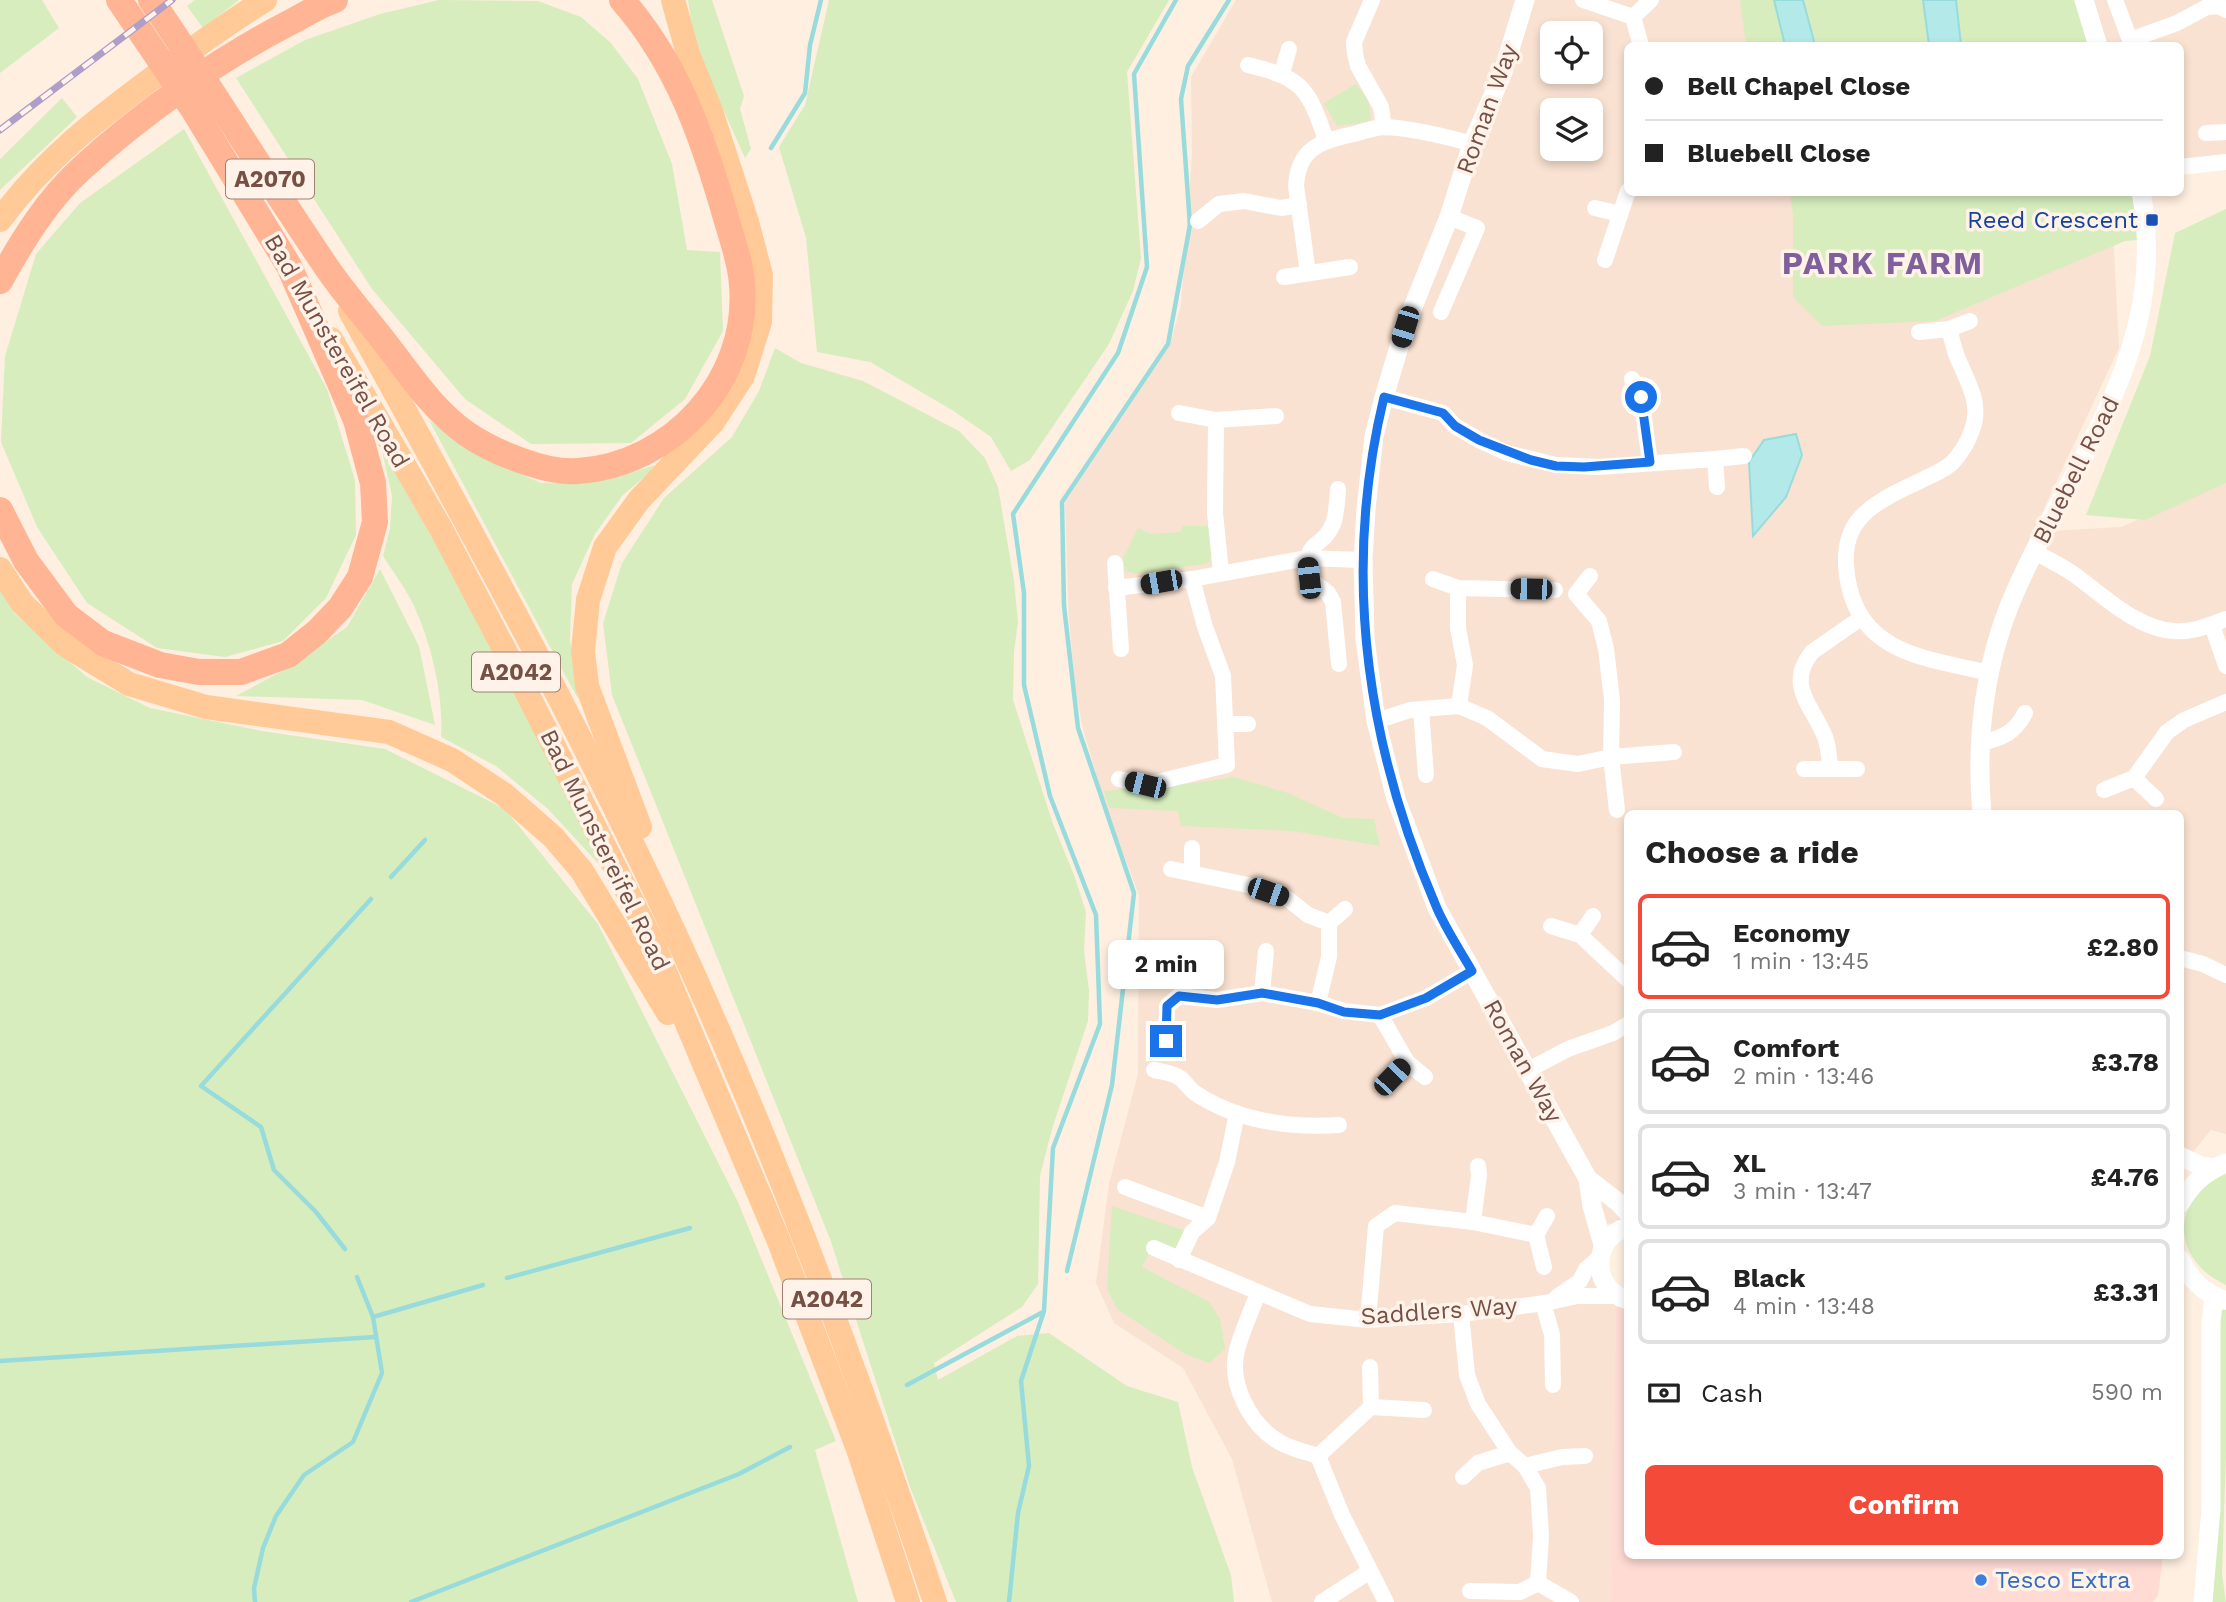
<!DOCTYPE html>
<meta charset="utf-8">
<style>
:root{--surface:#fff;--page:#f2f2f2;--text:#222;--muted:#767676;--line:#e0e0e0;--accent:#f44a3a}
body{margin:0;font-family:"Work Sans",sans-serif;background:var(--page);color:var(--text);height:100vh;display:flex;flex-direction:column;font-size:26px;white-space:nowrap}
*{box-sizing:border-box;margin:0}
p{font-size:23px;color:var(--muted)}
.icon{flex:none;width:38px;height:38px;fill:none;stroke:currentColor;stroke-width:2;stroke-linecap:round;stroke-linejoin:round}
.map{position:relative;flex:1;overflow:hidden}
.side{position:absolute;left:1624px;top:810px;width:560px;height:749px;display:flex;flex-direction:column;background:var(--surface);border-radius:10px;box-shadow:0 4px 10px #0003}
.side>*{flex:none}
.top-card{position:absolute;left:1624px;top:42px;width:560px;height:154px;border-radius:10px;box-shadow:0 4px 10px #0003;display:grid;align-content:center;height:154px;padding:0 21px;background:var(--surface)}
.tools{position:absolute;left:1540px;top:21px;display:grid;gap:14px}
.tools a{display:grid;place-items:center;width:63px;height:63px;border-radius:10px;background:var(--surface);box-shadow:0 4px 10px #0003;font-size:35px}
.end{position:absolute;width:32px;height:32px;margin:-16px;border:9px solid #1a73e8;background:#fff;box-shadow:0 0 0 4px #fff}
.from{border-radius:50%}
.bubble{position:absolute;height:49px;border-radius:10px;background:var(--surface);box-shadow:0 4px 10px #0003;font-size:23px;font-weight:700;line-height:49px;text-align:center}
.car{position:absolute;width:21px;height:42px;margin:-21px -10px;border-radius:9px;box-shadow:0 0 5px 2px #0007;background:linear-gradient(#222 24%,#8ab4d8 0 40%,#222 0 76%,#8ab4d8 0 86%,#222 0)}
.top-card b{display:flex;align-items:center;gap:24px;height:66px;font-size:26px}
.top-card b+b{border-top:2px solid var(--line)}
.top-card i{width:18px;height:18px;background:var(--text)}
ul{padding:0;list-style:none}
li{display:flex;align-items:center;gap:21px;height:105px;margin:0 14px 10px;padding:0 7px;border:4px solid var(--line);border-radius:10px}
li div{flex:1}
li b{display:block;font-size:26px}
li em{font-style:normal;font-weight:700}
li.on{border-color:var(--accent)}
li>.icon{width:63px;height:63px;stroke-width:1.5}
h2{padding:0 21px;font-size:32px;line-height:84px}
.pay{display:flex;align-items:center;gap:18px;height:77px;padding:0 21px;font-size:26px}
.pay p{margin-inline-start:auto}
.cta{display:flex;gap:14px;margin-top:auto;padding:14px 21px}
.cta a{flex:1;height:80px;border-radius:10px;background:var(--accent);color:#fff;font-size:28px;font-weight:700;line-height:80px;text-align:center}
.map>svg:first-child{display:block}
</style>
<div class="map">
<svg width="2226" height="1602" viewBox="0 0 2226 1602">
<rect width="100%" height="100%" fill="#feefe0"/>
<path fill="#f9e2d1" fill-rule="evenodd" d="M 1236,0 L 2226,0 L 2226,156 L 2181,162 L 2180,46 L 1628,46 L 1628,192 L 2111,193 L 2119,348 L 2033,532 L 2121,527 L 2226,483 L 2226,1134 L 2211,1130 L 2181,1167 L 2180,814 L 1628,814 L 1627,1221 L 1595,1227 L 1616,1307 L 1610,1602 L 1272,1602 L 1232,1459 L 1183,1368 L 1114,1323 L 1096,1283 L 1109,1184 L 1138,1074 L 1139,895 L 1107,811 L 1082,725 L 1075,685 L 1069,617 L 1065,502 L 1170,345 L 1181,305 L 1192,156 L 1191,77 ZM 1552,33 L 1591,33 L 1591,72 L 1552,72 ZM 1552,110 L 1591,110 L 1591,149 L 1552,149 Z"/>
<path fill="#ffdbd4" d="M 1627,1303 L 1628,1556 L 2163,1556 L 2158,1595 L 2153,1602 L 1610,1602 L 1616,1307 Z"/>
<g fill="#d7edbe">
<path d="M 0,0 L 42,0 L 59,28 L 0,73 Z"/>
<path d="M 195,0 L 239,0 L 203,28 L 187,6 Z"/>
<path d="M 439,0 L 538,1 L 581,17 L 611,43 L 638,79 L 672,164 L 687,250 L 720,252 L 723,331 L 685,399 L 631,443 L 531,444 L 465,399 L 372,289 L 236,78 L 305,40 L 380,14 Z"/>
<path d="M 688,0 L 712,0 L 744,96 L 740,109 L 751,149 L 745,158 L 694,45 Z"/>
<path d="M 829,0 L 1169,0 L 1127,72 L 1141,258 L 1133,291 L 1109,344 L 1030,460 L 1011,471 L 991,437 L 952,410 L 870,362 L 817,352 L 806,238 L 779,147 L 805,105 Z"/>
<path d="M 1740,0 L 2077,0 L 2090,45 L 1746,45 Z"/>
<path d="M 1356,84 L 1368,100 L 1371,118 L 1367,122 L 1337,126 L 1324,103 Z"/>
<path d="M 62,98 L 77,117 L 0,190 L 0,159 Z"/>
<path d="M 184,129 L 327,389 L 355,480 L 356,535 L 326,598 L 283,641 L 225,657 L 157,648 L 87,603 L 37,527 L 1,442 L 5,356 L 36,254 L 80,203 Z"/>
<path d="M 1790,193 L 2132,193 L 2139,240 L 2125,241 L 1935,321 L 1822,326 L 1793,297 L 1793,215 Z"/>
<path d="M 2226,209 L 2226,483 L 2145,520 L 2086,515 L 2150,356 L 2175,233 Z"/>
<path d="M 775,348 L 801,363 L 863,381 L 959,431 L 985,458 L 998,487 L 1014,581 L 1018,622 L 1014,652 L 1013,700 L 1053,824 L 1074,875 L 1086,912 L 1084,951 L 1089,991 L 1088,1021 L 1052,1129 L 1040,1176 L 1038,1284 L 1022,1307 L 934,1363 L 938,1380 L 1017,1336 L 1049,1333 L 1127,1386 L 1178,1402 L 1192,1467 L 1231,1575 L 1234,1602 L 956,1602 L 910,1487 L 830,1239 L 612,695 L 603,623 L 622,563 L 664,498 L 732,437 L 759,391 Z"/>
<path d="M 429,420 L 479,455 L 541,483 L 607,480 L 659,464 L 622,496 L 595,534 L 572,584 L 570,640 L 578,699 Z"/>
<path d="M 381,446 L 475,608 L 607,873 L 548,809 L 496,766 L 441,737 C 444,694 430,637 410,598 C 402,584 392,570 383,556 L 390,528 L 392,496 Z"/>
<path d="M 1183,526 L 1208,526 L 1212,546 L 1210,562 L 1205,564 L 1136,574 L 1125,571 L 1123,558 L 1138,528 L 1151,534 L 1181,532 Z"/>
<path d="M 380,569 L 419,646 L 435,725 L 362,700 L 236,696 L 286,669 L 347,627 Z"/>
<path d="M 0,590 L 14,613 L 87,677 L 150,708 L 262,731 L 385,749 L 505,809 L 598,924 L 738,1202 L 836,1441 L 815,1450 L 858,1602 L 0,1602 Z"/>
<path d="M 1234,777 L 1288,793 L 1343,818 L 1374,819 L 1380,846 L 1293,831 L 1181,826 L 1178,811 L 1109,808 L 1104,791 L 1194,783 Z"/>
<path d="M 2226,1174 L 2226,1285 C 2171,1260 2169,1198 2226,1174 Z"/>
<path d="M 1112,1206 L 1186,1231 L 1179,1247 L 1171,1250 L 1153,1246 L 1142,1267 L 1209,1302 L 1220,1319 L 1225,1349 L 1209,1363 L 1185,1354 L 1117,1309 L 1107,1289 Z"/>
<path d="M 2219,1309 L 2226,1310 L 2226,1453 L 2222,1574 L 2226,1602 L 2209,1602 Z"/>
</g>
<g fill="#b3e9e9" stroke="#98dbdc" stroke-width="2">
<path d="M 1774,0 L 1803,0 L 1815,45 L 1785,45 Z"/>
<path d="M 1923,0 L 1956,0 L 1961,45 L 1929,45 Z"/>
<path d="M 1796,434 L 1802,455 L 1786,497 L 1753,536 L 1749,462 L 1764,440 Z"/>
</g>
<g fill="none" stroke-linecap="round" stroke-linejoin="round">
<g stroke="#98dbdc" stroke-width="4.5">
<path d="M 771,148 L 805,93 L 810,45 L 821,0"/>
<path d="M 391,877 L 425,840"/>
<path d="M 345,1249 L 316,1212 L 274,1170 L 261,1127 L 201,1086 L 371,899"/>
<path d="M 1067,1271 L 1112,1085 L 1134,893 L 1078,728 L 1064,606 L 1062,502 L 1168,344 L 1190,225 L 1181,99 L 1188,66 L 1229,0"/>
<path d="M 507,1278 L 690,1228"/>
<path d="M 373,1317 L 483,1285"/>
<path d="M 0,1361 L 375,1337"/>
<path d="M 907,1385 L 1043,1312"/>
<path d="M 255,1602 L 254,1588 L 263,1548 L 276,1516 L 304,1475 L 353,1442 L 382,1373 L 373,1317 L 357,1277"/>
<path d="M 411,1602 L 739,1474 L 790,1447"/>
<path d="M 1009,1602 L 1018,1513 L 1029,1466 L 1021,1381 L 1044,1311 L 1053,1148 L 1100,1024 L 1096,915 L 1050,796 L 1024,685 L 1024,593 L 1013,514 L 1118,353 L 1147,267 L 1134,74 L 1176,0"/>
</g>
<g stroke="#fff" stroke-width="16">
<path d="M 1372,0 L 1354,42 L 1355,54 L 1358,66 L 1381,107 L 1384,127"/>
<path d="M 1583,0 L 1633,17 L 1641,46"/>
<path d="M 2115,0 L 2130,40 L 2177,23 L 2207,7 L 2220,6 L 2226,10"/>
<path d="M 1633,17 L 1651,0"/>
<path d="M 1248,65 C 1302,78 1308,87 1326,140"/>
<path d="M 1282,73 L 1289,49"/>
<path d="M 2206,133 L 2226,132"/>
<path d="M 2180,167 L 2226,162"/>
<path d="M 1595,208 L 1620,214"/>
<path d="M 1198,221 L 1219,204 L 1244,201 L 1281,208 L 1299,205"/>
<path d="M 1605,260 L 1628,191"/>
<path d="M 1308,273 L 1296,186 C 1298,148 1321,141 1354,134 C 1364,131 1376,127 1386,127 C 1410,128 1449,137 1472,144"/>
<path d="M 1284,277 L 1350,267"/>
<path d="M 1441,312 L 1477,228 L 1449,217"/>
<path d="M 1949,329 C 1952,339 1954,350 1958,359 C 1968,383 1982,404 1972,430 C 1968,442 1961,453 1953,462 C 1944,471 1931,475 1920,481 C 1868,505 1835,522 1849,586 C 1864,656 1933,659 1989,673"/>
<path d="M 1919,332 L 1949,329 L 1970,321"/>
<path d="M 1632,379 L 1641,397 L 1650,462"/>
<path d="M 1384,397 L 1443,413 L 1455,426 L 1479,440 L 1507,453 L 1556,465 L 1598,467 L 1715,459"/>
<path d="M 1179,413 L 1216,420 L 1276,416"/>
<path d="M 1216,420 L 1215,513 L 1221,572"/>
<path d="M 1717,487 L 1715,459 L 1744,456"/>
<path d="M 1338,489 C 1337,501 1337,513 1333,524 C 1320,553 1304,535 1309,578 L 1328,593 L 1333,602 L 1339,664"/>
<path d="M 2035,552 C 2047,559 2060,565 2072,573 C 2102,594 2136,629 2174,631 C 2192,633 2210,625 2226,619"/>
<path d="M 1115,563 L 1121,649"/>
<path d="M 1590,576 L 1576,594 L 1599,621 L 1606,649 L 1612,700 L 1611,757 L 1617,810"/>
<path d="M 1433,579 L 1458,588 L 1555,590"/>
<path d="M 1116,588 L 1192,579 L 1307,558 L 1363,560"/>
<path d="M 1458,588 L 1458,628 L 1465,665 L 1459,706"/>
<path d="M 2212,625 L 2226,666"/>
<path d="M 1421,710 L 1426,775"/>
<path d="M 1376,721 L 1410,710 L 1459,706 L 1487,718 L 1542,759 L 1578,764 L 1611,757 L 1674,752"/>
<path d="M 1225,724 L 1248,724"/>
<path d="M 1981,743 C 2002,738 2015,733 2025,713"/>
<path d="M 1804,769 L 1857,769"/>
<path d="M 1830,769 C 1829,758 1829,747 1825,737 C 1813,706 1785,686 1812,652 L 1861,618"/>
<path d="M 2134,778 L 2156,799"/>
<path d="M 1119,779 L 1145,785 L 1227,765 L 1223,676 L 1205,627 L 1192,579"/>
<path d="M 2104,790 L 2134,778 L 2167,732 L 2184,720 L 2226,702"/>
<path d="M 1192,848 L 1192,873"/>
<path d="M 1171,869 L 1248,885 L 1288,899 L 1308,915 L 1329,923"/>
<path d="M 1551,926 L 1580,935 L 1628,980"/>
<path d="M 1580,935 L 1593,916"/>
<path d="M 2180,958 L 2203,964 L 2226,975"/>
<path d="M 1262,993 L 1266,951"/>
<path d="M 1318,1003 L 1329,957 L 1329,923 L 1345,909"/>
<path d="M 1380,1015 L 1407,1062 L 1425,1077"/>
<path d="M 1166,1041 L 1167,1006 L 1179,996 L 1217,1000 L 1262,993 L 1318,1003 L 1344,1011 L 1380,1015 L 1426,998 L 1472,971"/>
<path d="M 1154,1070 C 1162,1072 1174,1073 1180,1078 C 1186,1082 1189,1089 1195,1093 C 1237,1121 1290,1128 1339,1125"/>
<path d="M 1528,1070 L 1568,1049 L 1613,1033 L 1628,1024"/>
<path d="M 1392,1077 L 1407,1062"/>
<path d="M 1125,1187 L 1208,1218"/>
<path d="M 1473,1222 L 1479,1175 L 1478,1166"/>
<path d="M 1154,1248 L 1310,1314 L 1368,1320 L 1410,1317 L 1461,1314 L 1545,1303 L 1577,1296 L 1618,1296"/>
<path d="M 1179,1260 L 1192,1232 L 1208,1218 L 1227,1162 L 1237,1113"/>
<path d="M 1544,1267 L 1536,1235 L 1547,1216"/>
<path d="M 1258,1293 C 1251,1312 1242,1331 1237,1350 C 1228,1384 1251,1426 1281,1443 C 1292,1449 1306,1452 1318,1456 L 1342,1515 L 1386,1602"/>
<path d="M 1557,1297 L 1580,1281 L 1586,1269 L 1599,1258"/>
<path d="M 1543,1303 L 1552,1335 L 1553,1385"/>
<path d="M 1461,1314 L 1467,1375 L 1478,1404 L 1510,1453 L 1525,1466 L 1538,1488 L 1541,1536 L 1538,1583 L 1520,1592 L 1470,1591"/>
<path d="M 1368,1320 L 1376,1226 L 1395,1213 L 1473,1222 L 1536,1235"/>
<path d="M 1370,1367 L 1371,1407"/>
<path d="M 1318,1456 L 1371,1407 L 1424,1410"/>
<path d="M 1525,1466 L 1562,1457 L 1585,1456"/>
<path d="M 1463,1477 L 1478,1463 L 1510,1453"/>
<path d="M 1538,1583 L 1571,1602"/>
<path d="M 1322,1602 L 1370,1571"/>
</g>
<g stroke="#fff" stroke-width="19">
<path d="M 1525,0 L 1503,72 L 1472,144 L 1449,217 L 1405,327 L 1384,397 L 1374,436 L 1366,509 L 1363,560 L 1365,639 L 1376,721 L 1396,799 L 1437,908 L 1588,1179 L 1592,1206 L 1603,1245"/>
<path d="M 2084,0 L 2098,46"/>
<path d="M 1982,814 C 1975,738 1985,659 2016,590 C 2074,458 2171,347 2141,192"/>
<path d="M 2180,1156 L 2201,1166 L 2214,1168"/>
<path d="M 1588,1179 L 1619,1203 L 1628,1213"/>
<path d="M 2180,1204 C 2191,1184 2205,1171 2226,1163"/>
<path d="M 1628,1227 C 1591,1237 1590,1290 1628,1300"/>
<path d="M 2180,1259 C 2190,1279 2202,1292 2224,1300"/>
<path d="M 2203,1602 L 2211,1509 L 2211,1322 L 2214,1296"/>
</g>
<g stroke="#ffca97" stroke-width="24">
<path d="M 0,220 C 45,158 101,116 162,71 C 196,46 230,22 265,0"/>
<path d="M 350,311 C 475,537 601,765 706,1002 C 793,1198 867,1399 935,1602"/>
<path d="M 331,339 L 440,527 L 522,683 L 652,941 L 778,1239 L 858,1449 L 908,1602"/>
<path d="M 0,569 L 22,603 L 65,645 L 129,684 L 206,707 L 389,732 L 452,760 L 505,795 L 553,837 L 582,871 L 668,1013"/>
<path d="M 640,827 L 587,686 L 583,651 L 588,600 L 605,547 L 639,500 L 713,422 L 743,376 L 760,322 L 761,275 L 747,222 L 711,111 L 688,54 L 673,0"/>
</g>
<g stroke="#ffb494" stroke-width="26">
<path d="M 151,0 C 210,86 264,175 323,262 C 340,288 361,312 380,336 C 407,370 431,409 467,434 C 493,452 547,474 578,471 C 672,465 750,380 742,285 C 741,263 732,239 726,218 C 703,138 678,64 622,0"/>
<path d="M 0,281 C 22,241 47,200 81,169 C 141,114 216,61 287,24 C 303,16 319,5 335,0"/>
<path d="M 0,510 L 26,561 L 66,615 L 103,643 L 160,665 L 199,672 L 241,672 L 288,655 L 317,632 L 340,608 L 360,577 L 375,522 L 373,483 L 356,420 L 289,266 L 193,109 L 119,0"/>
</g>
<defs>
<path id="rail" d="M 0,130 L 172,0"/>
</defs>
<use href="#rail" stroke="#af9ec8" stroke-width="7"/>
<use href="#rail" stroke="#fff3e9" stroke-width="4.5" stroke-dasharray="13" stroke-linecap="butt"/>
</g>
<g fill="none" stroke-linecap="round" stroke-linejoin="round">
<path stroke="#1a73e8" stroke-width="9" d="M 1166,1041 L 1167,1006 L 1179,996 L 1217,1000 L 1262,993 L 1318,1003 L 1344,1012 L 1380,1015 L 1426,998 L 1472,971 C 1460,950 1445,928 1436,906 C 1366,743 1342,571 1384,397 L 1443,413 L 1455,426 L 1479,440 L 1531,460 L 1556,466 L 1584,467 L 1650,462 L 1641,397"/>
</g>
<rect fill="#1a4fb4" stroke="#fff3e9" stroke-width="2.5" x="2145" y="213" width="14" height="14" rx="3.5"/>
<circle fill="#3f7fe0" stroke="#fff3e9" stroke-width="2.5" cx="1981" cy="1580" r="7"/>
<g text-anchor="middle" stroke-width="7" stroke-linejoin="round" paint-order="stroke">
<g fill="#fff3e9" stroke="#a08176" stroke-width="2">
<rect x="226" y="159.5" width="88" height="39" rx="5"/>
<rect x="472" y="652.5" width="88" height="39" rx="5"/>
<rect x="783" y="1279.5" width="88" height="39" rx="5"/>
</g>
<g font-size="23" font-weight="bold" fill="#775045">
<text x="270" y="187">A2070</text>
<text x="516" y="680">A2042</text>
<text x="827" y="1307">A2042</text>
</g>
<g font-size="24" fill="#775045" stroke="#fff3e9">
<text transform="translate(1487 109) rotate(-70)" y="8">Roman Way</text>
<text transform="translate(337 351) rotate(60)" y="8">Bad Munstereifel Road</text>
<text transform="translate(2076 470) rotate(-63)" y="8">Bluebell Road</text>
<text transform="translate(605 850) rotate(64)" y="8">Bad Munstereifel Road</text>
<text transform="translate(1523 1061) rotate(61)" y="8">Roman Way</text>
<text transform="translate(1439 1311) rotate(-4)" y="8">Saddlers Way</text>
</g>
<g font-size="24" fill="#164399" stroke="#fff3e9" text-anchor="end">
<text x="2138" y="228">Reed Crescent</text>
</g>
<g font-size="24" fill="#366cbe" stroke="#fff3e9" text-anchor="start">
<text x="1995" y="1588">Tesco Extra</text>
</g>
<g font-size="32" font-weight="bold" letter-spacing="2" fill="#80609c" stroke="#fff3e9">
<text x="1883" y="274">PARK FARM</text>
</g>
</g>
</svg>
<div class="tools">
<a><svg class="icon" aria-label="locate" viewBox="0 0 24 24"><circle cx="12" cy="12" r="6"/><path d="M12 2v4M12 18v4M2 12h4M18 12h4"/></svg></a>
<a><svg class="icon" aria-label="layers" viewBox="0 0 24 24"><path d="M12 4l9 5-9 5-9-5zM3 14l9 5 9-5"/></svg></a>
</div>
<i class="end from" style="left:1641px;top:397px"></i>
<i class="end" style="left:1166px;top:1041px"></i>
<div class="bubble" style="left:1108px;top:940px;width:116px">2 min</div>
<i class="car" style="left:1405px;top:327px;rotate:197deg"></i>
<i class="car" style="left:1309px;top:578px;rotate:354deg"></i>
<i class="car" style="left:1161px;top:582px;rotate:260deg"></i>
<i class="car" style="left:1531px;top:589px;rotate:271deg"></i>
<i class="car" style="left:1145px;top:785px;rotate:284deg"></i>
<i class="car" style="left:1268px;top:892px;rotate:109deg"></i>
<i class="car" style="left:1392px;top:1077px;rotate:44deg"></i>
<div class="top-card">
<b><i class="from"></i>Bell Chapel Close</b>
<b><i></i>Bluebell Close</b>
</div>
<section class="side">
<h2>Choose a ride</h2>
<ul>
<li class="on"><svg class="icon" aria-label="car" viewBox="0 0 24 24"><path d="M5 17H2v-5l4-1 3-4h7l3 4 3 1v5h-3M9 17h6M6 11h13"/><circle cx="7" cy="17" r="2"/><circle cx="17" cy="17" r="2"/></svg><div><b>Economy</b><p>1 min · 13:45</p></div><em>£2.80</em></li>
<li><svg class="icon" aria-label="car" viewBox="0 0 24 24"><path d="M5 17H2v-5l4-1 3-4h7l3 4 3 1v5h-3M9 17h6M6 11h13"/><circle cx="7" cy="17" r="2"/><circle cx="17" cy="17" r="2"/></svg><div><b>Comfort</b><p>2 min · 13:46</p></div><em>£3.78</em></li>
<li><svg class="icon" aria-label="car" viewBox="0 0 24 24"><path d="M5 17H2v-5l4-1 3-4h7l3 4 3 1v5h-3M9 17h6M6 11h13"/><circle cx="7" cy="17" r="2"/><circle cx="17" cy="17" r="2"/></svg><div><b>XL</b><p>3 min · 13:47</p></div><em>£4.76</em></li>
<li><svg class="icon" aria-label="car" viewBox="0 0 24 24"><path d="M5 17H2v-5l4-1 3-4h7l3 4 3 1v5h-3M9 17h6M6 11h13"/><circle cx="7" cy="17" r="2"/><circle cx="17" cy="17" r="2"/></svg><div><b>Black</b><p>4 min · 13:48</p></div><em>£3.31</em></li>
</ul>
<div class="pay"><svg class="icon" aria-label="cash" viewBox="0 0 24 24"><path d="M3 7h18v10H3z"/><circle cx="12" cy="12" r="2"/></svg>Cash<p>590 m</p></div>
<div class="cta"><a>Confirm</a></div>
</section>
</div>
